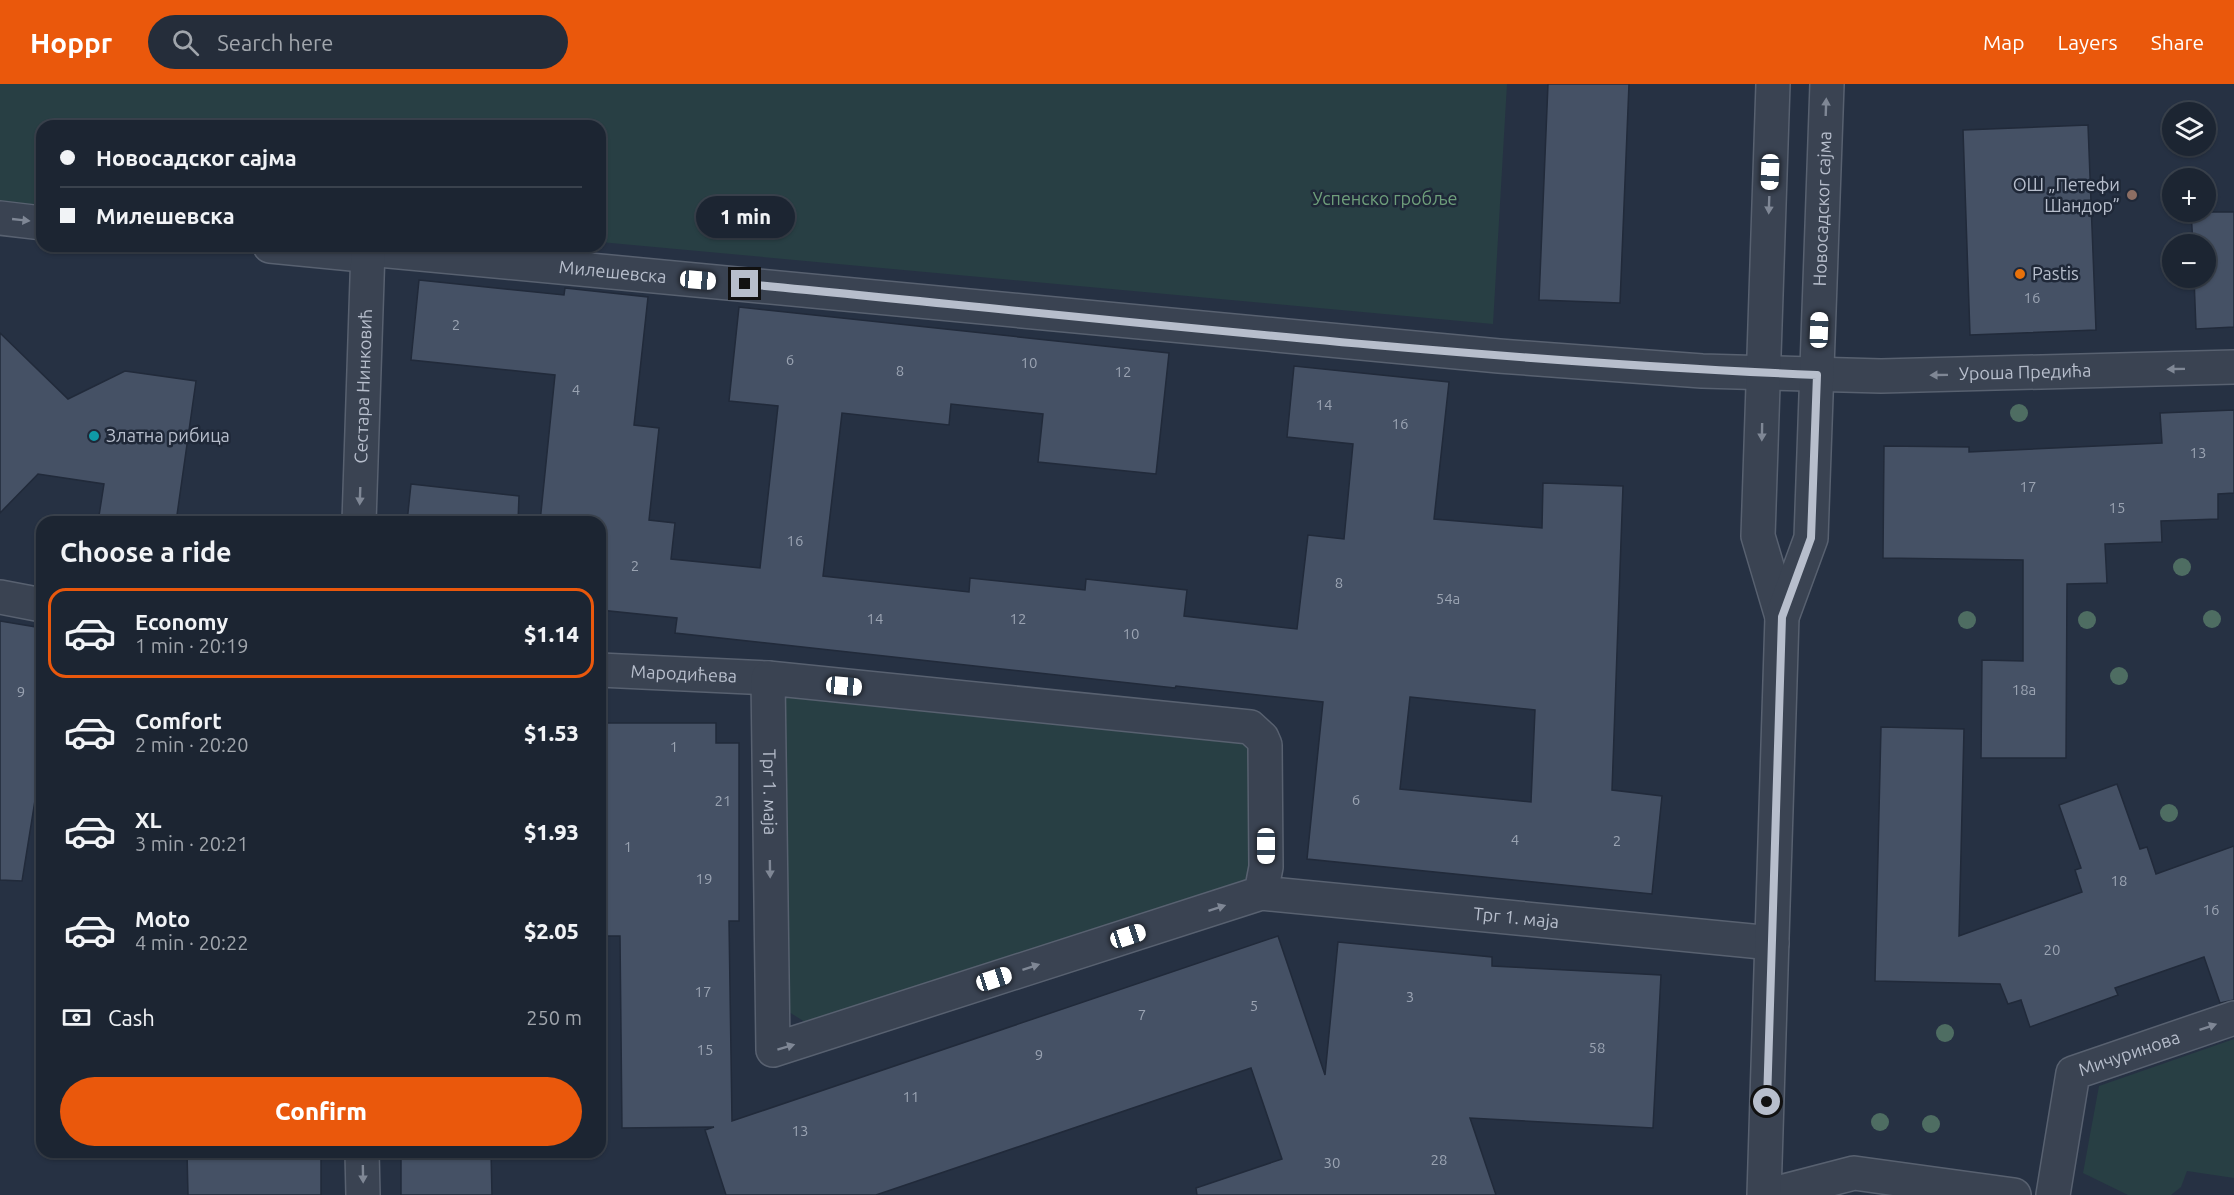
<!DOCTYPE html>
<meta charset="utf-8">
<style>
:root{--surface:#1c2532;--page:#252d3a;--text:#f1f3f6;--muted:#a0a5ac;--line:#3a424d;--accent:#ea580c}
body{margin:0;font-family:Ubuntu,sans-serif;background:var(--page);color:var(--text);height:100vh;display:flex;flex-direction:column;font-size:22px;white-space:nowrap}
*{box-sizing:border-box;margin:0}
p{font-size:20px;color:var(--muted)}
.icon{flex:none;width:33px;height:33px;fill:none;stroke:currentColor;stroke-width:2;stroke-linecap:round;stroke-linejoin:round}
.map{position:relative;flex:1;overflow:hidden}
.panel{position:absolute;left:36px;top:432px;width:570px;height:642px;display:flex;flex-direction:column;background:var(--surface);border-radius:18px;box-shadow:0 2px 4px #0004,0 0 0 2px var(--line)}
.panel>*{flex:none}
.top-card{position:absolute;left:36px;top:36px;width:570px;height:132px;border-radius:18px;box-shadow:0 2px 4px #0004,0 0 0 2px var(--line);display:grid;align-content:center;height:132px;padding:0 24px;background:var(--surface)}
.tools{position:absolute;left:2162px;top:18px;display:grid;gap:12px}
.tools a{display:grid;place-items:center;width:54px;height:54px;border-radius:50%;background:var(--surface);box-shadow:0 2px 4px #0004,0 0 0 2px var(--line);font-size:30px}
.end{position:absolute;width:27px;height:27px;margin:-14px;border:8px solid #b7becc;background:#111;box-shadow:0 0 0 3px #111}
.from{border-radius:50%}
.bubble{position:absolute;height:42px;border-radius:21px;background:var(--surface);box-shadow:0 2px 4px #0004,0 0 0 2px var(--line);font-size:20px;font-weight:800;line-height:42px;text-align:center}
.car{position:absolute;width:18px;height:36px;margin:-18px -9px;border-radius:8px;box-shadow:0 0 4px 2px #0007;background:linear-gradient(#fff 24%,#345 0 40%,#fff 0 76%,#345 0 86%,#fff 0)}
.top-card b{display:flex;align-items:center;gap:21px;height:57px;font-size:22px}
.top-card b+b{border-top:2px solid var(--line)}
.top-card i{width:15px;height:15px;background:var(--text)}
ul{padding:0;list-style:none}
li{display:flex;align-items:center;gap:18px;height:90px;margin:0 12px 9px;padding:0 12px;border:3px solid transparent;border-radius:18px}
li div{flex:1}
li b{display:block;font-size:22px}
li em{font-style:normal;font-weight:800}
li.active{border-color:var(--accent)}
li>.icon{width:54px;height:54px;stroke-width:1.5}
h2{padding:0 24px;font-size:27px;line-height:72px}
.pay{display:flex;align-items:center;gap:15px;height:66px;padding:0 24px;font-size:22px}
.pay p{margin-inline-start:auto}
.button{display:flex;gap:12px;margin-top:auto;padding:12px 24px}
.button a{flex:1;height:69px;border-radius:36px;background:var(--accent);color:#fff;font-size:24px;font-weight:800;line-height:69px;text-align:center}
header{display:flex;align-items:center;gap:36px;box-sizing:border-box;height:84px;padding:0 30px;background:var(--accent);color:#fff}
header strong{font-size:28px}
nav{display:flex;gap:33px;margin-inline-start:auto;font-size:21px}
.search{width:420px;height:54px;background:var(--page);display:flex;align-items:center;gap:15px;box-sizing:border-box;padding:0 21px;border-radius:33px;color:var(--muted);font-size:22px}
.map>svg:first-child{display:block}
</style>
<header>
<strong>Hoppr</strong>
<div class="search"><svg class="icon" aria-label="search" viewBox="0 0 24 24"><circle cx="10" cy="10" r="6"/><path d="M15 15l6 6"/></svg>Search here</div>
<nav><a>Map</a><a>Layers</a><a>Share</a></nav>
</header>
<div class="map">
<svg width="2234" height="1111" viewBox="0 0 2234 1111">
<rect width="100%" height="100%" fill="#263143"/>
<g fill="#283f44">
<path d="M 0,0 L 1507,0 L 1493,240 L 600,158 L 600,42 L 42,42 L 42,130 L 0,127 Z"/>
<path d="M 768,594 L 1249,643 L 1261,809 L 838,946 L 805,938 L 789,928 Z"/>
<path d="M 2234,955 L 2234,1094 L 2187,1087 L 2181,1103 L 2171,1111 L 2128,1111 L 2083,1089 L 2099,1002 Z"/>
</g>
<g fill="#455165" stroke="#212a3a" stroke-width="1.5" fill-rule="evenodd">
<path d="M 1548,0 L 1629,0 L 1620,219 L 1539,216 Z"/>
<path d="M 2088,41 L 2096,246 L 1970,251 L 1963,46 Z"/>
<path d="M 2191,128 L 2234,128 L 2234,243 L 2196,245 L 2194,194 L 2205,194 L 2205,160 L 2193,160 Z"/>
<path d="M 419,196 L 564,211 L 565,204 L 648,213 L 634,341 L 659,344 L 649,436 L 675,439 L 671,475 L 760,484 L 778,322 L 729,317 L 739,223 L 1169,269 L 1156,390 L 1038,378 L 1043,330 L 951,320 L 949,341 L 842,329 L 823,492 L 969,508 L 970,494 L 1085,506 L 1086,495 L 1187,506 L 1184,532 L 1297,545 L 1308,451 L 1344,455 L 1353,360 L 1287,353 L 1294,282 L 1449,298 L 1434,435 L 1542,444 L 1543,399 L 1623,402 L 1612,706 L 1662,712 L 1652,810 L 1307,775 L 1323,618 L 1176,602 L 1175,604 L 675,549 L 677,534 L 600,526 L 600,438 L 540,438 L 555,291 L 411,276 ZM 1410,613 L 1535,626 L 1531,718 L 1400,705 Z"/>
<path d="M 0,249 L 68,315 L 125,287 L 196,297 L 176,438 L 98,438 L 104,400 L 38,390 L 0,429 Z"/>
<path d="M 2234,326 L 2234,409 L 2218,410 L 2218,435 L 2161,437 L 2162,458 L 2105,460 L 2107,499 L 2067,500 L 2066,674 L 1981,674 L 1982,576 L 2023,577 L 2023,476 L 1883,474 L 1884,362 L 1969,363 L 1969,368 L 2162,359 L 2160,329 Z"/>
<path d="M 411,400 L 519,412 L 518,438 L 407,438 Z"/>
<path d="M 0,537 L 42,544 L 42,673 L 22,797 L 0,796 Z"/>
<path d="M 600,639 L 716,639 L 716,659 L 739,659 L 739,837 L 729,837 L 732,1037 L 1278,852 L 1325,991 L 1338,858 L 1492,873 L 1492,882 L 1661,891 L 1653,1044 L 1470,1034 L 1496,1111 L 1197,1111 L 1196,1104 L 1282,1075 L 1251,984 L 876,1111 L 726,1111 L 705,1046 L 714,1043 L 622,1044 L 620,852 L 600,852 Z"/>
<path d="M 1881,643 L 1964,645 L 1959,852 L 2082,808 L 2075,786 L 2081,784 L 2059,721 L 2117,700 L 2140,765 L 2147,763 L 2156,790 L 2234,762 L 2234,916 L 2220,919 L 2204,873 L 2115,904 L 2118,911 L 2030,943 L 2021,916 L 2008,920 L 2000,900 L 1875,897 Z"/>
<path d="M 187,1068 L 321,1068 L 321,1111 L 188,1111 Z"/>
<path d="M 401,1068 L 491,1068 L 492,1111 L 401,1111 Z"/>
</g>
<g fill="none" stroke-linecap="round" stroke-linejoin="round">
<defs>
<g id="minor">
<path d="M 0,134 L 42,139"/>
<path id="s1" d="M 270,162 L 352,170 L 368,165 L 1499,272 L 1702,287 L 1881,292 L 2234,283"/>
<path id="s2" d="M 359,438 L 368,165"/>
<path d="M 0,513 L 42,521"/>
<path id="s3" d="M 600,586 L 768,594"/>
<path id="s4" d="M 1261,809 L 1266,783 L 1265,661 L 1262,654 L 1250,643 L 768,594 L 773,966 L 1261,809 L 1772,859"/>
<path d="M 362,1068 L 363,1111"/>
<path d="M 1769,1111 L 1854,1089 L 2014,1111"/>
<path id="s5" d="M 2053,1111 L 2073,989 L 2234,934"/>
</g>
<g id="tertiary">
<path d="M 1773,0 L 1758,452 L 1782,533"/>
<path id="s6" d="M 1764,1111 L 1782,533 L 1811,454 L 1827,0"/>
</g>
</defs>
<use href="#minor" stroke="#586170" stroke-width="36"/>
<use href="#tertiary" stroke="#586170" stroke-width="36"/>
<use href="#minor" stroke="#3a4352" stroke-width="33"/>
<use href="#tertiary" stroke="#3a4352" stroke-width="33"/>
</g>
<g fill="#4e6d62">
<circle cx="2019" cy="329" r="9"/>
<circle cx="2182" cy="483" r="9"/>
<circle cx="2212" cy="535" r="9"/>
<circle cx="1967" cy="536" r="9"/>
<circle cx="2087" cy="536" r="9"/>
<circle cx="2119" cy="592" r="9"/>
<circle cx="2169" cy="729" r="9"/>
<circle cx="1945" cy="949" r="9"/>
<circle cx="1880" cy="1038" r="9"/>
<circle cx="1931" cy="1040" r="9"/>
</g>
<defs><path id="oneway-solid" d="M-6-.8H1V-3.2L6.5 0L1 3.2V.8H-6Z" transform="scale(1.5)"/></defs>
<g fill="#7f8795">
<use href="#oneway-solid" transform="translate(1826 23) rotate(-88)"/>
<use href="#oneway-solid" transform="translate(1769 121) rotate(92)"/>
<use href="#oneway-solid" transform="translate(21 136) rotate(6)"/>
<use href="#oneway-solid" transform="translate(2176 285) rotate(179)"/>
<use href="#oneway-solid" transform="translate(1939 291) rotate(179)"/>
<use href="#oneway-solid" transform="translate(1762 348) rotate(91)"/>
<use href="#oneway-solid" transform="translate(360 412) rotate(92)"/>
<use href="#oneway-solid" transform="translate(770 785) rotate(89)"/>
<use href="#oneway-solid" transform="translate(1217 824) rotate(-18)"/>
<use href="#oneway-solid" transform="translate(1031 883) rotate(-18)"/>
<use href="#oneway-solid" transform="translate(2208 943) rotate(-19)"/>
<use href="#oneway-solid" transform="translate(786 963) rotate(-17)"/>
<use href="#oneway-solid" transform="translate(363 1090) rotate(89)"/>
</g>
<g fill="none" stroke-linecap="round" stroke-linejoin="round">
<path stroke="#b7becc" stroke-width="8" d="M 745,200 C 1102,234 1459,276 1817,291 L 1811,454 L 1782,533 L 1767,1018"/>
</g>
<circle fill="#8d6e63" stroke="#1f2838" stroke-width="2" cx="2132" cy="111" r="6"/>
<circle fill="#e8710a" stroke="#1f2838" stroke-width="2" cx="2020" cy="190" r="6"/>
<circle fill="#0f9aa8" stroke="#1f2838" stroke-width="2" cx="94" cy="352" r="6"/>
<g text-anchor="middle" stroke-width="5" stroke-linejoin="round" paint-order="stroke">
<g font-size="15" fill="#9aa3b2">
<text x="2032" y="219">16</text>
<text x="456" y="246">2</text>
<text x="790" y="281">6</text>
<text x="1029" y="284">10</text>
<text x="900" y="292">8</text>
<text x="1123" y="293">12</text>
<text x="576" y="311">4</text>
<text x="1324" y="326">14</text>
<text x="1400" y="345">16</text>
<text x="2198" y="374">13</text>
<text x="2028" y="408">17</text>
<text x="2117" y="429">15</text>
<text x="795" y="462">16</text>
<text x="635" y="487">2</text>
<text x="1339" y="504">8</text>
<text x="1448" y="520">54a</text>
<text x="875" y="540">14</text>
<text x="1018" y="540">12</text>
<text x="1131" y="555">10</text>
<text x="2024" y="611">18a</text>
<text x="21" y="613">9</text>
<text x="674" y="668">1</text>
<text x="1356" y="721">6</text>
<text x="723" y="722">21</text>
<text x="1515" y="761">4</text>
<text x="1617" y="762">2</text>
<text x="628" y="768">1</text>
<text x="704" y="800">19</text>
<text x="2119" y="802">18</text>
<text x="2211" y="831">16</text>
<text x="2052" y="871">20</text>
<text x="703" y="913">17</text>
<text x="1410" y="918">3</text>
<text x="1254" y="927">5</text>
<text x="1142" y="936">7</text>
<text x="1597" y="969">58</text>
<text x="705" y="971">15</text>
<text x="1039" y="976">9</text>
<text x="911" y="1018">11</text>
<text x="800" y="1052">13</text>
<text x="1439" y="1081">28</text>
<text x="1332" y="1084">30</text>
</g>
<g font-size="18" fill="#b7becc" stroke="#1f2838" text-anchor="start">
<text x="2120" y="107" text-anchor="end">ОШ „Петефи<tspan x="2120" dy="21">Шандор”</tspan></text>
<text x="2032" y="196">Pastis</text>
<text x="106" y="358">Златна рибица</text>
</g>
<g font-size="18" fill="#6e9e7b" stroke="#1f2838">
<text x="1385" y="121">Успенско гробље</text>
</g>
<g font-size="18" fill="#b7becc" stroke="#1f2838">
<text dy="6" stroke="none"><textPath href="#s6" startOffset="992">Новосадског сајма</textPath></text>
<text dy="6" stroke="none"><textPath href="#s1" startOffset="345">Милешевска</textPath></text>
<text dy="6" stroke="none"><textPath href="#s1" startOffset="1762">Уроша Предића</textPath></text>
<text dy="6" stroke="none"><textPath href="#s2" startOffset="136">Сестара Нинковић</textPath></text>
<text dy="6" stroke="none"><textPath href="#s3" startOffset="84">Мародићева</textPath></text>
<text dy="6" stroke="none"><textPath href="#s4" startOffset="771">Трг 1. маја</textPath></text>
<text dy="6" stroke="none"><textPath href="#s4" startOffset="1798">Трг 1. маја</textPath></text>
<text dy="6" stroke="none"><textPath href="#s5" startOffset="183">Мичуринова</textPath></text>
</g>
</g>
</svg>
<div class="tools">
<a><svg class="icon" aria-label="layers" viewBox="0 0 24 24"><path d="M12 4l9 5-9 5-9-5zM3 14l9 5 9-5"/></svg></a>
<a>+</a>
<a>−</a>
</div>
<i class="end from" style="left:1767px;top:1018px"></i>
<i class="end" style="left:745px;top:200px"></i>
<div class="bubble" style="left:696px;top:112px;width:99px">1 min</div>
<i class="car" style="left:1770px;top:88px;rotate:182deg"></i>
<i class="car" style="left:698px;top:196px;rotate:95deg"></i>
<i class="car" style="left:1819px;top:246px;rotate:2deg"></i>
<i class="car" style="left:844px;top:602px;rotate:95deg"></i>
<i class="car" style="left:1266px;top:762px;rotate:180deg"></i>
<i class="car" style="left:1128px;top:852px;rotate:72deg"></i>
<i class="car" style="left:994px;top:895px;rotate:72deg"></i>
<div class="top-card">
<b><i class="from"></i>Новосадског сајма</b>
<b><i></i>Милешевска</b>
</div>
<section class="panel">
<h2>Choose a ride</h2>
<ul>
<li class="active"><svg class="icon" aria-label="car" viewBox="0 0 24 24"><path d="M5 17H2v-5l4-1 3-4h7l3 4 3 1v5h-3M9 17h6M6 11h13"/><circle cx="7" cy="17" r="2"/><circle cx="17" cy="17" r="2"/></svg><div><b>Economy</b><p>1 min · 20:19</p></div><em>$1.14</em></li>
<li><svg class="icon" aria-label="car" viewBox="0 0 24 24"><path d="M5 17H2v-5l4-1 3-4h7l3 4 3 1v5h-3M9 17h6M6 11h13"/><circle cx="7" cy="17" r="2"/><circle cx="17" cy="17" r="2"/></svg><div><b>Comfort</b><p>2 min · 20:20</p></div><em>$1.53</em></li>
<li><svg class="icon" aria-label="car" viewBox="0 0 24 24"><path d="M5 17H2v-5l4-1 3-4h7l3 4 3 1v5h-3M9 17h6M6 11h13"/><circle cx="7" cy="17" r="2"/><circle cx="17" cy="17" r="2"/></svg><div><b>XL</b><p>3 min · 20:21</p></div><em>$1.93</em></li>
<li><svg class="icon" aria-label="car" viewBox="0 0 24 24"><path d="M5 17H2v-5l4-1 3-4h7l3 4 3 1v5h-3M9 17h6M6 11h13"/><circle cx="7" cy="17" r="2"/><circle cx="17" cy="17" r="2"/></svg><div><b>Moto</b><p>4 min · 20:22</p></div><em>$2.05</em></li>
</ul>
<div class="pay"><svg class="icon" aria-label="cash" viewBox="0 0 24 24"><path d="M3 7h18v10H3z"/><circle cx="12" cy="12" r="2"/></svg>Cash<p>250 m</p></div>
<div class="button"><a>Confirm</a></div>
</section>
</div>
